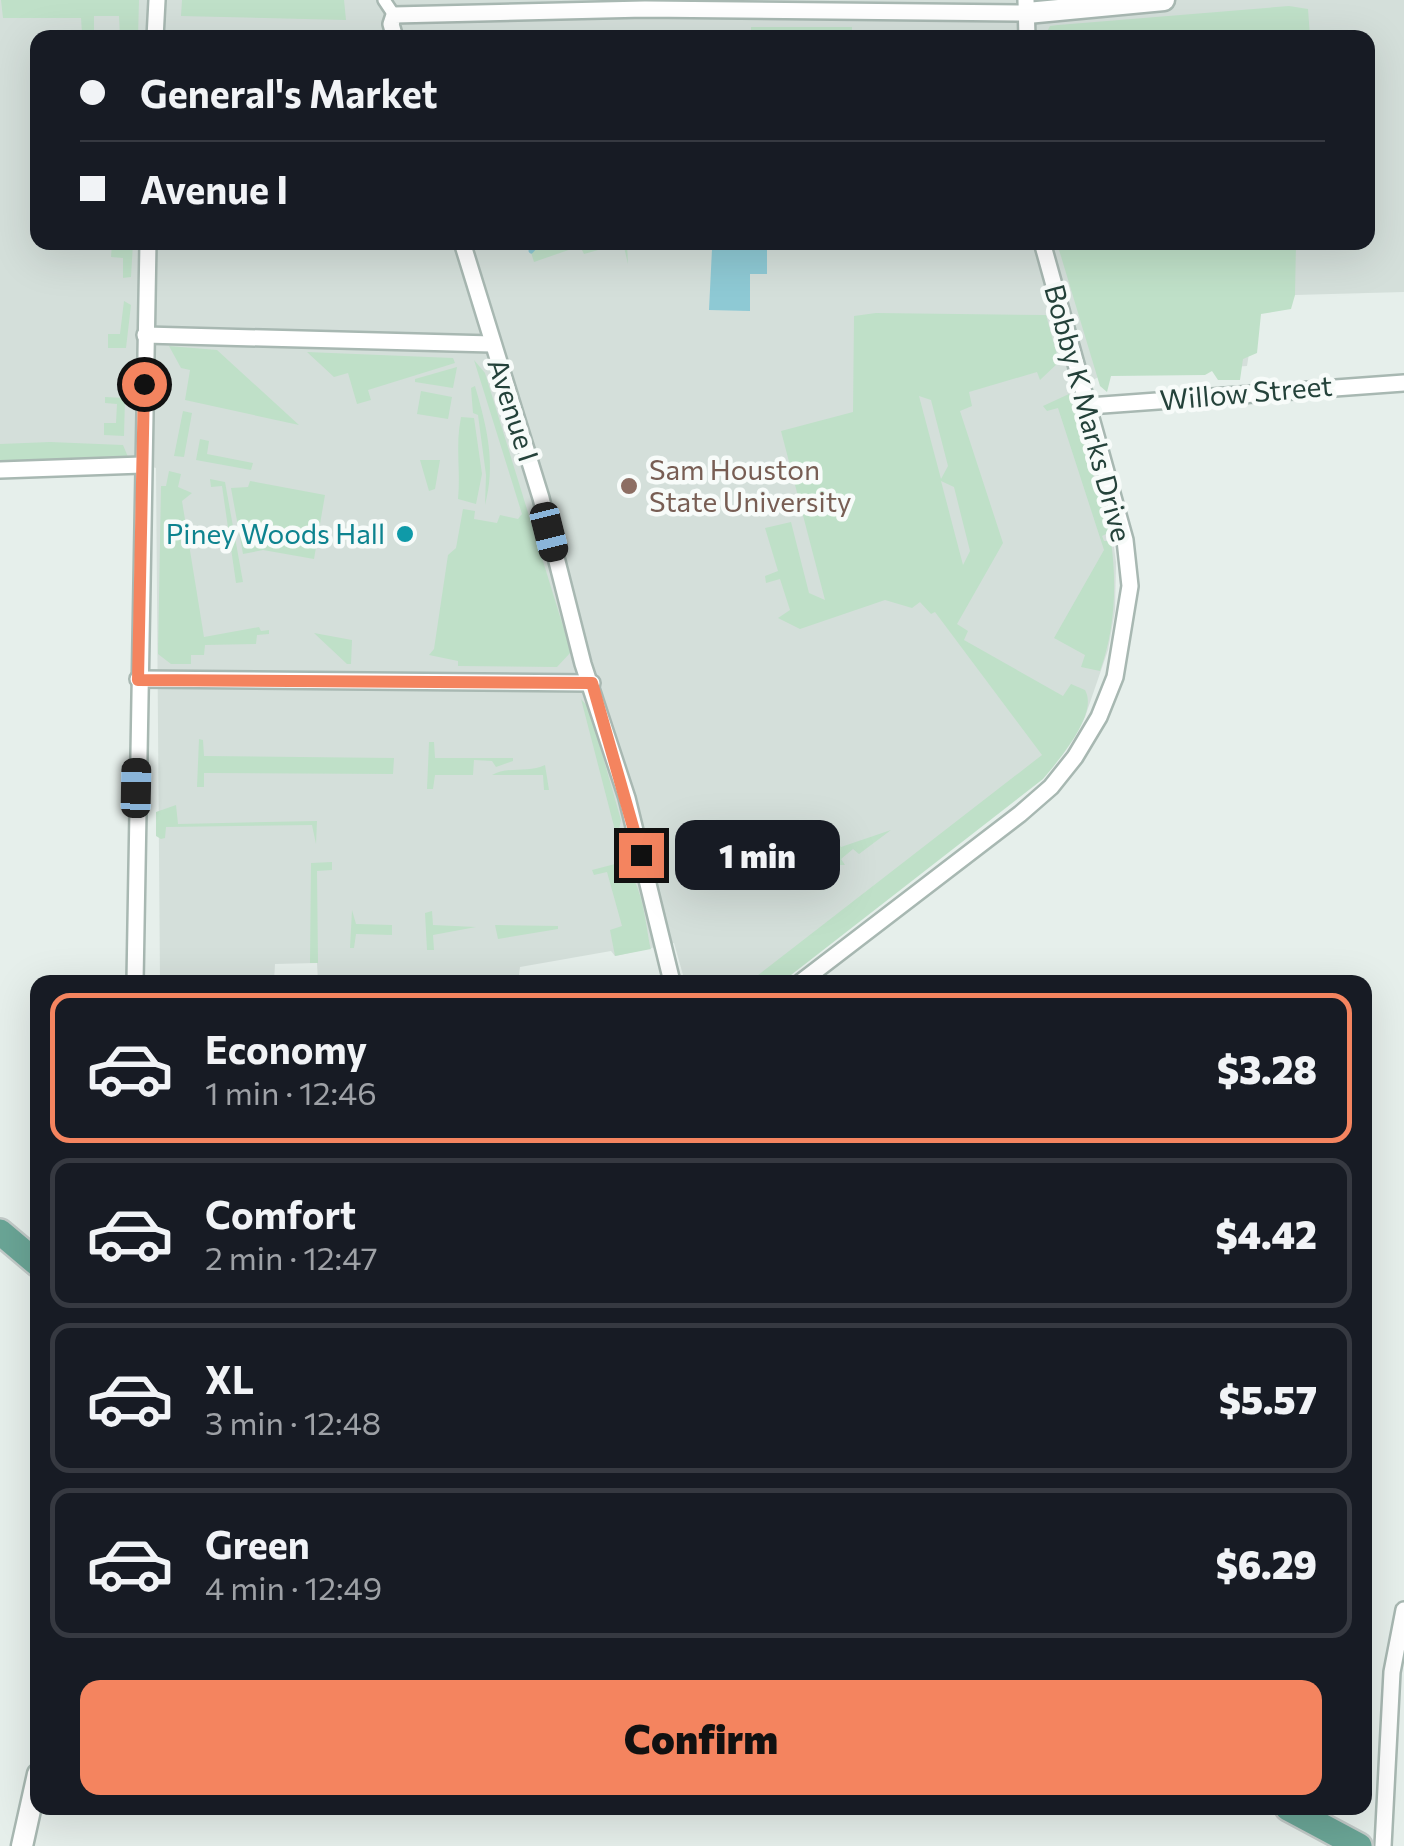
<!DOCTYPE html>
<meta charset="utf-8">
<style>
:root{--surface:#171b24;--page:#242831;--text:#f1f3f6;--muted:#9ea1a6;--line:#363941;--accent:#f4845f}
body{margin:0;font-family:Commissioner,sans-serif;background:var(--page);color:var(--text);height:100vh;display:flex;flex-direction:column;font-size:38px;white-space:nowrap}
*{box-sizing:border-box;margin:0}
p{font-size:32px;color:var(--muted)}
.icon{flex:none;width:55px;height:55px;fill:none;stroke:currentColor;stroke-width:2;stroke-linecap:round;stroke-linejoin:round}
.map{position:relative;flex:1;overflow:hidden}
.panel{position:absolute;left:30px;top:975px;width:1342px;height:840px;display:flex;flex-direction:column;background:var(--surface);border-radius:20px;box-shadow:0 10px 40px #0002}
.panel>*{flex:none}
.guide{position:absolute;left:30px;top:30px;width:1345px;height:220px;border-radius:20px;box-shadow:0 10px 40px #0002;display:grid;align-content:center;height:220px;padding:0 50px;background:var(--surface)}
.end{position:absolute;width:45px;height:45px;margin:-22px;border:12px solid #f4845f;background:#111;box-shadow:0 0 0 5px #111}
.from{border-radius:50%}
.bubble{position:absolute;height:70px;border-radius:20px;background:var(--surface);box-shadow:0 10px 40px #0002;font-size:32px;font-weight:800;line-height:70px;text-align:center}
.car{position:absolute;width:30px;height:60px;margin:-30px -15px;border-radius:12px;box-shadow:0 0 8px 2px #0007;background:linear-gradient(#222 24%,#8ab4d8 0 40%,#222 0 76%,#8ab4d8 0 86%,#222 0)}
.guide b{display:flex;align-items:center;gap:35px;height:95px;font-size:38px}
.guide b+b{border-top:2px solid var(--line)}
.guide i{width:25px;height:25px;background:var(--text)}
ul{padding:18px 0 0;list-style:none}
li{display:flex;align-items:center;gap:30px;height:150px;margin:0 20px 15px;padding:0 30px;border:5px solid var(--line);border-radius:20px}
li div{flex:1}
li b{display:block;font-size:38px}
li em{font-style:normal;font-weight:800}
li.active{border-color:var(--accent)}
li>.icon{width:90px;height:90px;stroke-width:1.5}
.cta{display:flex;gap:20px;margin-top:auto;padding:20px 50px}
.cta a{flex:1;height:115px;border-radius:20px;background:var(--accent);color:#111;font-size:40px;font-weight:800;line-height:115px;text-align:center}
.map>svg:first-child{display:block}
</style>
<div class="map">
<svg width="1404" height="1846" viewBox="0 0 1404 1846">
<rect width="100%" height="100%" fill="#e6efeb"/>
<path fill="#d4dfda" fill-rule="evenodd" d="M 0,0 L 1404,0 L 1404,292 L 1295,295 L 1256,309 L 1247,366 L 1102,375 L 1075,390 L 1108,504 L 1116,562 L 1115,611 L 1108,650 L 1085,717 L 1063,753 L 781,982 L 685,982 L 674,943 L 615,956 L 611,951 L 520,967 L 518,982 L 318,982 L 317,963 L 275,964 L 274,982 L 160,982 L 156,468 L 131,460 L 0,465 ZM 38,38 L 1368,38 L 1368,242 L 38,242 Z"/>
<g fill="#bfe0c8" fill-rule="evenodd">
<path d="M 1,0 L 139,0 L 138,37 L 120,37 L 119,16 L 94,16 L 94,33 L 82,33 L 81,18 L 3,18 Z"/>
<path d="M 182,0 L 344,0 L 346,20 L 181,16 Z"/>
<path d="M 1289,6 L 1308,9 L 1310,37 L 1044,37 L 1050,26 L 1058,25 Z"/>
<rect x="751" y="27" width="101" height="10"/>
<path d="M 928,30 L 1005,30 L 1011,37 L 928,37 Z"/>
<path d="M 112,243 L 133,243 L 131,277 L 123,278 L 123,258 L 111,257 Z"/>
<path d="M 528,243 L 627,243 L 628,264 L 623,243 L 584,254 L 580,246 L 534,262 Z"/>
<path d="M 1057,243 L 1296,243 L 1295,295 L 1291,309 L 1261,314 L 1257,353 L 1243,359 L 1240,380 L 1218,380 L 1212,371 L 1205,375 L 1111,376 L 1107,392 L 1100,386 Z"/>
<path d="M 124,301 L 131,305 L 126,348 L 108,348 L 108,334 L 120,334 Z"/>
<path d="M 876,313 L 1046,315 L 1059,362 L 1040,380 L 1037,372 L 969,392 L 972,406 L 960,411 L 1003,543 L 957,624 L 968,631 L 964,640 L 1063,696 L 1071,684 L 1085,690 C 1099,714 1058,761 1043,779 L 782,982 L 749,982 L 1042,755 L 935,612 L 931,614 L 920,602 L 912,608 L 885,600 L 800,629 L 778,618 L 790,610 L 780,579 L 766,583 L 765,576 L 778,571 L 765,528 L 791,522 L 809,593 L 825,600 L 781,431 L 853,412 L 854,316 ZM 919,396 L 931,400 L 948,466 L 941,479 ZM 941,481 L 954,487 L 970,551 L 963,565 Z"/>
<path d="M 169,346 L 217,350 L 299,425 L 185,400 L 190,370 L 181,368 Z"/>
<path d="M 307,352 L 453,358 L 455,363 L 368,390 L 371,400 L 357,404 L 348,373 L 334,377 Z"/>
<path d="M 474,360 L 485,373 L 571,652 L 557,667 L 458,666 L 458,661 L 429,655 L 434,649 L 448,555 L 456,548 L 463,509 L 475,511 L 474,519 L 497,523 L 500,515 L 518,519 L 522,514 Z"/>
<path d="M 457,367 L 453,388 L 415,382 L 415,379 Z"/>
<path d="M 475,386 C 487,427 496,464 485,505 L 486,475 L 478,415 L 473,413 L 471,388 Z"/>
<path d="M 421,391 L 452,397 L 448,419 L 417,414 Z"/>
<path d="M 1069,394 L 1110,532 L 1102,536 L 1104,541 L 1111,541 C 1117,584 1115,630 1100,671 L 1081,667 L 1085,655 L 1054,638 L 1104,550 L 1058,408 L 1047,411 L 1043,406 Z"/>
<path d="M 105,397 L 125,398 L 124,436 L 104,435 L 104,423 L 116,423 L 117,404 L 105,403 Z"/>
<path d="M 183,411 L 192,413 L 184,457 L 174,456 Z"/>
<path d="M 461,417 L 474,418 L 482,474 L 476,504 L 458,499 C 461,471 455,446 461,417 Z"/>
<path d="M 200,439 L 209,441 L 207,454 L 253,463 L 251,470 L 196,460 Z"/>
<path d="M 50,442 L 123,445 L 128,457 L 0,461 L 0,444 Z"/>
<path d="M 420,460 L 440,460 L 435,489 L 429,491 Z"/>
<path d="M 169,471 L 181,474 L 178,487 L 192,493 L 182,501 L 204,637 L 259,627 L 261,631 L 269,630 L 269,634 L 257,635 L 256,644 L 205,645 L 204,655 L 191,655 L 191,664 L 171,664 L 158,654 L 161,486 L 166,486 Z"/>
<path d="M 210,479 L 225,482 L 243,582 L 236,583 L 222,486 L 211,487 Z"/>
<path d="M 250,481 L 325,495 L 314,559 L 263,550 L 243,554 L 231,488 L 248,487 Z"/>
<path d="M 314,633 L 352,640 L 351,664 L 347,664 Z"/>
<path d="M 581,699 L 589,708 L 621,820 L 617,838 Z"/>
<path d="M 199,739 L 203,740 L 204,756 L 394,758 L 393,774 L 204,773 L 204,787 L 197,787 Z"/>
<path d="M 429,742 L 434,742 L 435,758 L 513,758 L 513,761 L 496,767 L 492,761 L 474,760 L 473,775 L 435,775 L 433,789 L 427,789 Z"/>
<path d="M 545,765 L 549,790 L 544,790 L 543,775 L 492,775 C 507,766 529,773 545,765 Z"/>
<path d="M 176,805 L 178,824 L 317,821 L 316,844 L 312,825 L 166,827 L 165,838 L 161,839 L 156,836 L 156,812 Z"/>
<path d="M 891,830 L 859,854 L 853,849 L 841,859 L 845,865 L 838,865 L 832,835 L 841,847 Z"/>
<path d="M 332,862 L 332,870 L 317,871 L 318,963 L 310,963 L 311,863 Z"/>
<path d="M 615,864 C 643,869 645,925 651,949 L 615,956 L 610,930 L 622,926 L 607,872 L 594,875 L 592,870 Z"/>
<path d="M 352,910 L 356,924 L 392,925 L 392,935 L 356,934 L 354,948 L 350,948 Z"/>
<path d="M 432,911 L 433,925 L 476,927 L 433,935 L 434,950 L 427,950 L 425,913 Z"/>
<path d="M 495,925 L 558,926 L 558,929 L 498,939 Z"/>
</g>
<path fill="#8ec9d4" d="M 712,249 L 767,249 L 767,274 L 750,274 L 750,311 L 709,310 Z"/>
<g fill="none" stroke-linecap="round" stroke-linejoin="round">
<path stroke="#8ec9d4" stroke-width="5" d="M 531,251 L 539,242"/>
<defs>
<path id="pedestrian" d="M 384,0 L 394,15"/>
<g id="minor">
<path d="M 1026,0 L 1027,38"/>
<path d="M 155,38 L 157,0"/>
<path d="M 395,38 L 391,24 L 394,15 L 645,9 L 1027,13"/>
<path d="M 462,242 L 541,498 L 583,664 L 627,798 L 672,982"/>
<path d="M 145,335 L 492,344"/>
<path d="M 1089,406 L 1404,383"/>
<path d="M 0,470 L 142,465"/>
<path d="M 138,679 L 592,683"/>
<path d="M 135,982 L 148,242"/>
<path d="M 801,982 L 1020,814 L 1051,787 L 1075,757 L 1099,717 L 1115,677 L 1130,586 L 1125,540 L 1042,242"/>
<path d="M 1383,1846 L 1392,1672 L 1404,1610"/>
</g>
<g id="tertiary">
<path d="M 1027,13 L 1164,0"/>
<path d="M 22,1846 L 38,1774"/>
</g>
<g id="primary">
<path d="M 0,1232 L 38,1264"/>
<path d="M 1288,1808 L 1359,1846"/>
</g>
</defs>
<use href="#pedestrian" stroke="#a8b8b2" stroke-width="16"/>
<use href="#minor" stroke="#a8b8b2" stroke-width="20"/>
<use href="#tertiary" stroke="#a8b8b2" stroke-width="25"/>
<use href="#primary" stroke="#c2cac8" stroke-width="30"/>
<use href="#pedestrian" stroke="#fff" stroke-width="11"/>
<use href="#minor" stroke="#fff" stroke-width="15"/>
<use href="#tertiary" stroke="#fff" stroke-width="20"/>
<use href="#primary" stroke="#6aa596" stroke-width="25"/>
</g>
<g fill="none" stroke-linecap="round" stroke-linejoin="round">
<path stroke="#f4845f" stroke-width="12" d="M 144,384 L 138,680 L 592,683 L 641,855"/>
</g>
<circle fill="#8d6e63" stroke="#f7fbf9" stroke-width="4" cx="629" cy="486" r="10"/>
<circle fill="#0f9aa8" stroke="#f7fbf9" stroke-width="4" cx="405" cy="534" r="10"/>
<g text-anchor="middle" stroke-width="9" stroke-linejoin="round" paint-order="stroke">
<g font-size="28" fill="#24423a" stroke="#f7fbf9">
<text transform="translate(1246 393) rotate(-5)" y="10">Willow Street</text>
<text transform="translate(513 410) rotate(72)" y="10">Avenue I</text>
<text transform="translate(1088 413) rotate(75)" y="10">Bobby K Marks Drive</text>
</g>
<g font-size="28" fill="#785e54" stroke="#f7fbf9" text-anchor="start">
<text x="649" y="480">Sam Houston<tspan x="649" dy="32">State University</tspan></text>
</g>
<g font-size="28" fill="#0d838f" stroke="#f7fbf9" text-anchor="end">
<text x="385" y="544">Piney Woods Hall</text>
</g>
</g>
</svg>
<i class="end from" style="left:144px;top:384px"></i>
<i class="end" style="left:641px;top:855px"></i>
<div class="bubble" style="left:675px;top:820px;width:165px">1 min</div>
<i class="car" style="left:549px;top:532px;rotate:166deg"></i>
<i class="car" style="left:136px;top:788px;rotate:1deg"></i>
<div class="guide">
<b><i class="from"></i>General's Market</b>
<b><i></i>Avenue I</b>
</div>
<section class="panel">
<ul>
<li class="active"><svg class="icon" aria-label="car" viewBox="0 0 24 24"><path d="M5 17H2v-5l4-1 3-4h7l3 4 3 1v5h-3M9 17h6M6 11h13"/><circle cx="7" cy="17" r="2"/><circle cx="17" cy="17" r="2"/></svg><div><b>Economy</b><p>1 min · 12:46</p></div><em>$3.28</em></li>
<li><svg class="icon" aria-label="car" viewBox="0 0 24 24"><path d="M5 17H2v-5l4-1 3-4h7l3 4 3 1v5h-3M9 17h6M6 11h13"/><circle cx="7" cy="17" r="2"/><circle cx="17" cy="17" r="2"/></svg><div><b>Comfort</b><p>2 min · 12:47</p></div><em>$4.42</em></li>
<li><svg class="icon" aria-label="car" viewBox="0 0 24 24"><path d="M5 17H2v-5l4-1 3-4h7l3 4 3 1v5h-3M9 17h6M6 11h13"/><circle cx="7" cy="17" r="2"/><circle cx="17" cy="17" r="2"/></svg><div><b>XL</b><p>3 min · 12:48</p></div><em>$5.57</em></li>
<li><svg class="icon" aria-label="car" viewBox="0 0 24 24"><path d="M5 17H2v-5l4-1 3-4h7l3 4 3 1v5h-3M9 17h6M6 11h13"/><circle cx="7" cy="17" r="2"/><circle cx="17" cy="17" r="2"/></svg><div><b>Green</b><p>4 min · 12:49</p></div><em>$6.29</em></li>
</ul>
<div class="cta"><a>Confirm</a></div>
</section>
</div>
